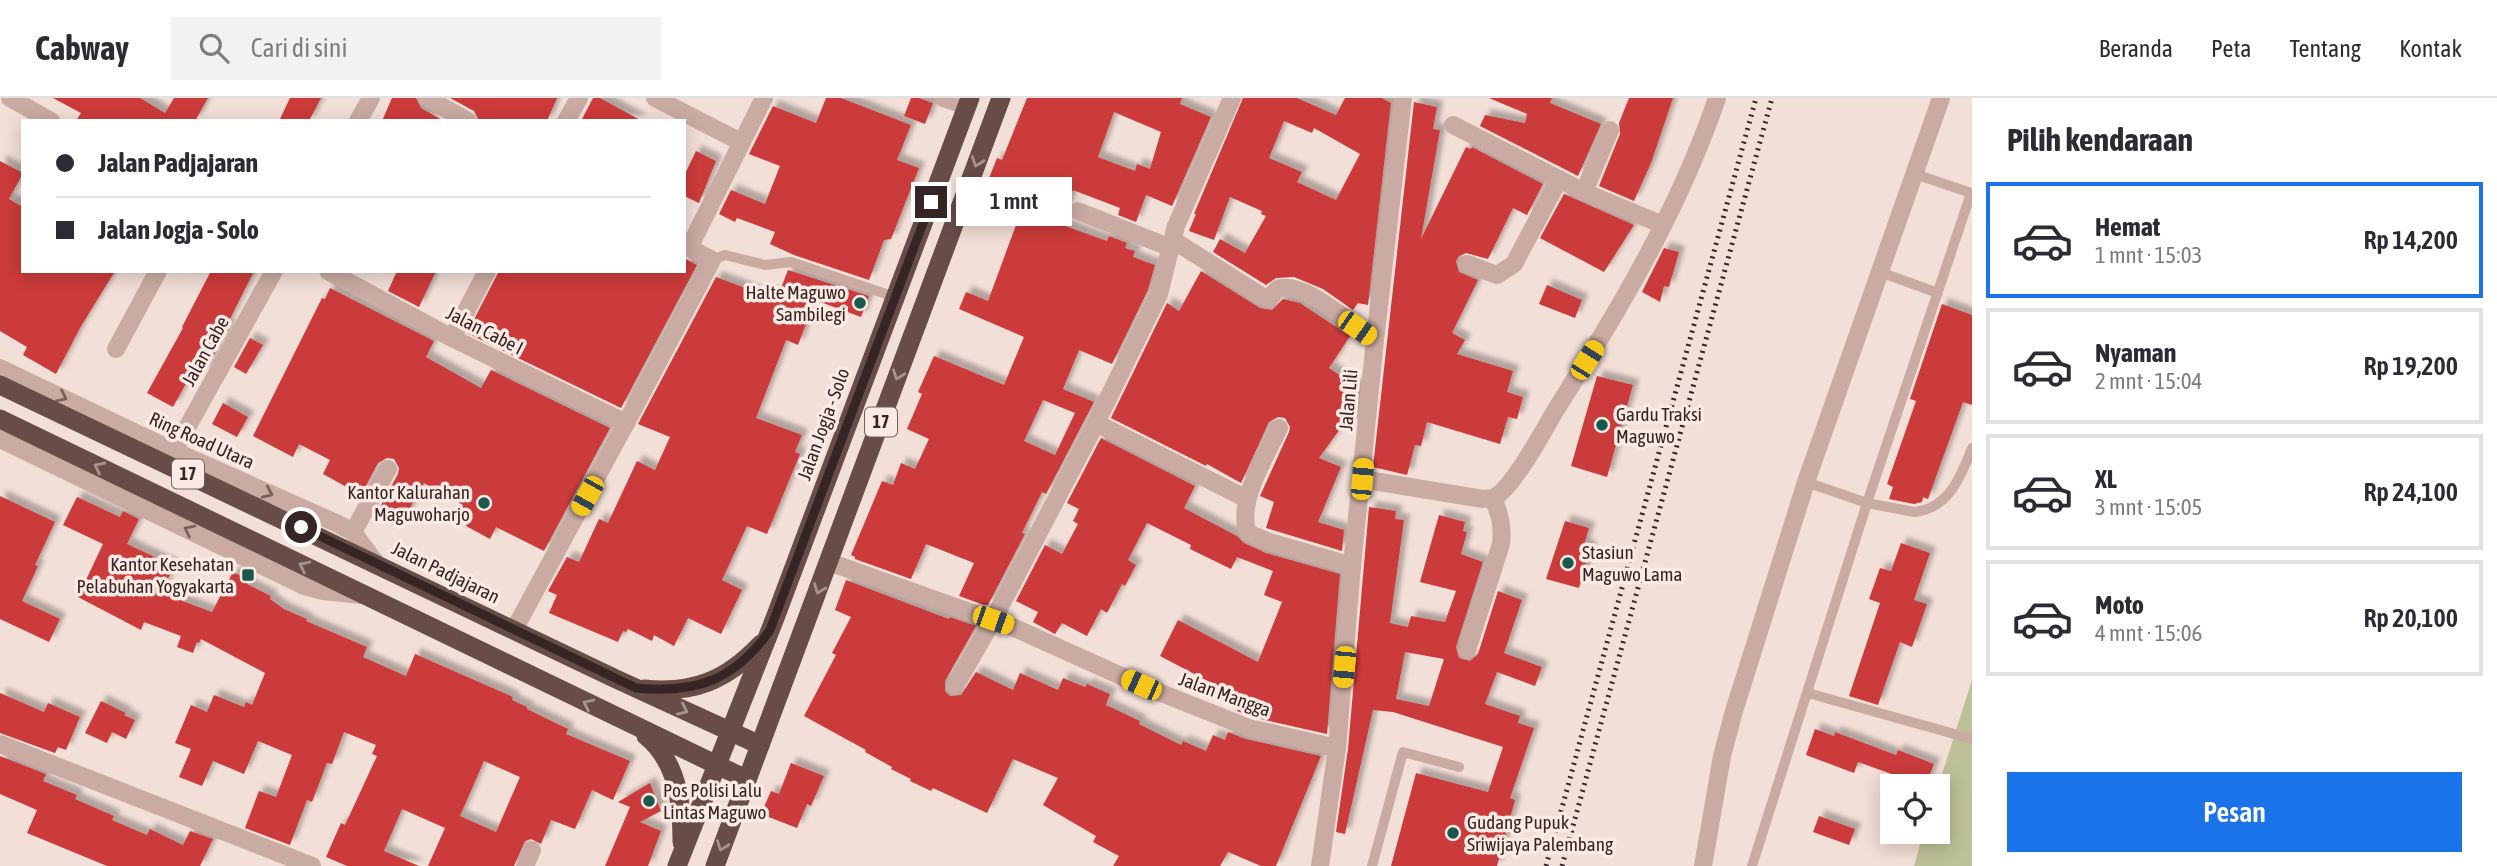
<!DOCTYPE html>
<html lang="id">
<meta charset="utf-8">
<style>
:root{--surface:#fff;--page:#f2f2f3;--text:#2b2b33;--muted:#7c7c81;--line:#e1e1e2;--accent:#1a73e8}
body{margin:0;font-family:"Asap Condensed",sans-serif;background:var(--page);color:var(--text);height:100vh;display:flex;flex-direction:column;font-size:26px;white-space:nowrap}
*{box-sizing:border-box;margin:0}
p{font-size:23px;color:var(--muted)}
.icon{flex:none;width:38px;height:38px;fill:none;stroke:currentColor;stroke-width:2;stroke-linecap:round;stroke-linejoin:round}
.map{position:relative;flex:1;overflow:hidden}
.side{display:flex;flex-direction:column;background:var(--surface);width:525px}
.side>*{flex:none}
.banner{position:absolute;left:21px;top:21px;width:665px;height:154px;border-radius:0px;box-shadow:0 4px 18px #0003;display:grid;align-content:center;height:154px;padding:0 35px;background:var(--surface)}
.controls{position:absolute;left:1880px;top:676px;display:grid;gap:14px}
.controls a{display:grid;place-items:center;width:70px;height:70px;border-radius:0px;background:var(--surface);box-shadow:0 4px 18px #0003;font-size:35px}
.end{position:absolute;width:32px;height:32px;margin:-16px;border:9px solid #352625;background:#fff;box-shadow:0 0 0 4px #fff}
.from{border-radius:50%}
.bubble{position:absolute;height:49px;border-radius:0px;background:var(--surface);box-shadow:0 4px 18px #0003;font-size:23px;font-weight:600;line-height:49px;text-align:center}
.car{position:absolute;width:21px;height:42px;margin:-21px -10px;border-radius:9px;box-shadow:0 0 5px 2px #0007;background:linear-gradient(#f5c518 24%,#345 0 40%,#f5c518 0 76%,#345 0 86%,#f5c518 0)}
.banner b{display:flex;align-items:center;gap:24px;height:66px;font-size:26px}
.banner b+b{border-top:2px solid var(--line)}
.banner i{width:18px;height:18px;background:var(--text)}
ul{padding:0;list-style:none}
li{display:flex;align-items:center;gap:21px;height:116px;margin:0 14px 10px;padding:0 21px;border:4px solid var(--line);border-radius:0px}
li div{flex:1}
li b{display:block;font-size:26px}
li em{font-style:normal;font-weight:600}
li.on{border-color:var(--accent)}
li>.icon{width:63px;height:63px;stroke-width:1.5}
h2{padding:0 35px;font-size:32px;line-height:84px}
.cta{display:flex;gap:14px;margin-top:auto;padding:14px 35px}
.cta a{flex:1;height:80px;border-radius:0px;background:var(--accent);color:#fff;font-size:28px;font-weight:600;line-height:80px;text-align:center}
header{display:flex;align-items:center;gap:42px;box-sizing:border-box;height:98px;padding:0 35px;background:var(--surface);border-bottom:2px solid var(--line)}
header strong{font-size:33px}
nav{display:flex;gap:38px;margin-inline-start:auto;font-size:24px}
.search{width:490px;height:63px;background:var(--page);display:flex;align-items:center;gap:18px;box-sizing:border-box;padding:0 24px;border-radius:0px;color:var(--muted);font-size:26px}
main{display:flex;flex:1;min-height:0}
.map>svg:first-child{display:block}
</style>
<header>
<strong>Cabway</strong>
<div class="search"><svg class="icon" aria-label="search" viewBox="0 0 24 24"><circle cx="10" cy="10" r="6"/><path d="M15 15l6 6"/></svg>Cari di sini</div>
<nav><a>Beranda</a><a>Peta</a><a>Tentang</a><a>Kontak</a></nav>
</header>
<main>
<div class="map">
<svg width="1972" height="768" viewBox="0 0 1972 768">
<defs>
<filter id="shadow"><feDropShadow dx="6" dy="-6" stdDeviation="2" flood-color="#0004"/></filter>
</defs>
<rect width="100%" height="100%" fill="#f2dfd7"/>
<path fill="#bdc197" d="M 1972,582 L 1972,768 L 1914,768 L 1924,733 L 1937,733 L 1937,692 Z"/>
<g fill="#cc3b3b" fill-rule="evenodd" filter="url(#shadow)">
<path d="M 53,0 L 140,0 L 165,15 L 174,0 L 208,0 L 195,23 L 76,23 L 81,15 Z"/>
<path d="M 290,0 L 321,0 L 309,23 L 279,23 Z"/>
<path d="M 392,0 L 416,0 L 421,10 L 444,23 L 382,23 Z"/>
<path d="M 450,0 L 557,0 L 547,23 L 479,23 L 474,13 Z"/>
<path d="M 593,0 L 600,0 L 642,23 L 581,23 Z"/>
<path d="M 826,0 L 841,0 L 911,27 L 897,62 L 919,70 L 891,141 L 884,142 L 869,182 L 794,157 L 770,146 L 775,134 L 737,120 L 735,124 L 719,116 L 731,92 L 765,106 L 780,68 L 749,56 L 773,8 L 816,25 Z"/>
<path d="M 911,0 L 919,0 L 933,5 L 925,26 L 904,18 Z"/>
<path d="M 1027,0 L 1182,0 L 1180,6 L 1211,19 L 1172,108 L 1146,97 L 1136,124 L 1118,117 L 1120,110 L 1073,92 L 1060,126 L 1107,143 L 1109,138 L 1127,145 L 1125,150 L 1135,153 L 1133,159 L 1155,167 L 1148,192 L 1112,266 L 1079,252 L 1063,291 L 1094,304 L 1046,396 L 1042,394 L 1022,435 L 1025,436 L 988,507 L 984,507 L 959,498 L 974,465 L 926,446 L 911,481 L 855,461 L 855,459 L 851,457 L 882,383 L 893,387 L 901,365 L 915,371 L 929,341 L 907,331 L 922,296 L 918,294 L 934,258 L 1004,287 L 1024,239 L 959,211 L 966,194 L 988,203 L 1019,119 L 990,108 L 996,92 L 986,88 L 997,60 L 1002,62 ZM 1114,14 L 1161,34 L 1150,71 L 1137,66 L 1135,73 L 1098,59 ZM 1043,302 L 1075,315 L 1055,357 L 1024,343 Z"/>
<path d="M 1243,0 L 1297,0 L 1336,17 L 1345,0 L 1382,0 L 1391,5 L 1368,207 L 1358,205 L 1353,212 L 1323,191 L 1294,179 L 1276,180 L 1266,187 L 1213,154 L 1220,141 L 1245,155 L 1266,118 L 1261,116 L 1262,113 L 1230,99 L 1214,142 L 1189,133 L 1196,116 L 1194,116 ZM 1284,23 L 1312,35 L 1314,30 L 1360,56 L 1336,102 L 1297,84 L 1302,74 L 1269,60 Z"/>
<path d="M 1489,0 L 1552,0 L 1550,5 L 1601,26 L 1578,78 L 1480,28 L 1485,17 L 1525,25 L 1527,16 Z"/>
<path d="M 1629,0 L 1673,0 L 1651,65 L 1634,103 L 1599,88 L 1620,36 L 1619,25 Z"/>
<path d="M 1414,4 L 1437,9 L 1433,31 L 1440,32 L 1421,141 L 1466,49 L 1471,51 L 1472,49 L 1543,86 L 1527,117 L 1513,110 L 1488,161 L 1466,155 L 1459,158 L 1456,163 L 1459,174 L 1478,182 L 1452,235 L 1465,242 L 1457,256 L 1513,273 L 1507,294 L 1523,299 L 1517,321 L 1508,319 L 1500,346 L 1427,324 L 1421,348 L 1415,347 L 1407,377 L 1373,369 Z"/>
<path d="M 696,53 L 716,63 L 699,105 L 684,98 L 684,78 Z"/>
<path d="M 0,63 L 23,75 L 9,101 L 23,109 L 23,173 L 115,173 L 80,230 L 56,276 L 23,257 L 27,249 L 0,233 Z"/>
<path d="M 1564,96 L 1634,127 L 1604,174 L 1540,140 Z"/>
<path d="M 1664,150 L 1679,154 L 1669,189 L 1664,188 L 1660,204 L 1642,194 Z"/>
<path d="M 684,160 L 697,167 L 621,310 L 467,235 L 499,173 L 684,173 Z"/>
<path d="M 788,172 L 869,198 L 861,219 L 815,202 L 798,247 L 786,242 L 756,320 L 802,337 L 795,354 L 800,356 L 767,436 L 747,428 L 722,482 L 742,492 L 721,536 L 688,520 L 674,548 L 654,537 L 652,543 L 628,531 L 626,534 L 623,533 L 618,544 L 549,515 L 557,497 L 548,493 L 567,459 L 579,464 L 599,421 L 608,425 L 637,363 L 655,372 L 670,339 L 638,326 L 716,179 L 767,198 L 769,194 L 778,198 Z"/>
<path d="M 211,173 L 254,173 L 227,227 L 230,228 L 204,275 L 195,269 L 173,309 L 147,295 L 183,230 L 182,229 Z"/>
<path d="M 397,173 L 436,173 L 419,209 L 388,193 Z"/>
<path d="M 1201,173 L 1260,210 L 1272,212 L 1283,201 L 1300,205 L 1350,238 L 1329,270 L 1359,290 L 1355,330 L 1345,324 L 1319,360 L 1341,369 L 1318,424 L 1344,432 L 1342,453 L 1266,430 L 1274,404 L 1260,398 L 1289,334 L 1290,329 L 1285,320 L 1278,319 L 1269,324 L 1241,385 L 1207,366 L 1206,368 L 1111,320 L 1167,205 L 1179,213 Z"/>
<path d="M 1547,187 L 1582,202 L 1575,220 L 1539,206 Z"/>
<path d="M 330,190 L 434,243 L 426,259 L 481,290 L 491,272 L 610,330 L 544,453 L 496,429 L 490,441 L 466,428 L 472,416 L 461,410 L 463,407 L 424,385 L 399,430 L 375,418 L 398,376 L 399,370 L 394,361 L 387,360 L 378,365 L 361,397 L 323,376 L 330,362 L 299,346 L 293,359 L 253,338 L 322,200 L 325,201 Z"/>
<path d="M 1942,206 L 1972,217 L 1972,307 L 1963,304 L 1928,401 L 1923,399 L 1922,404 L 1914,406 L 1889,401 L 1893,389 L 1887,386 L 1916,303 L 1910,301 Z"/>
<path d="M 250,240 L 263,247 L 246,276 L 234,269 Z"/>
<path d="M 1597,278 L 1633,287 L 1607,379 L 1571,368 Z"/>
<path d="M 223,305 L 248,319 L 237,339 L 212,326 Z"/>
<path d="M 1101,340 L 1195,388 L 1184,410 L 1237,438 L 1244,445 L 1266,455 L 1340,476 L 1327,636 L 1252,619 L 1237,613 L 1242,601 L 1160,558 L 1178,522 L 1258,564 L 1282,504 L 1264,497 L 1273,473 L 1237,459 L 1231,471 L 1190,451 L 1191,447 L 1147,425 L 1128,462 L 1136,467 L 1125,488 L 1122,486 L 1107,515 L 1101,511 L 1087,538 L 1062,525 L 1055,536 L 1033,524 L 1038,514 L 1016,503 L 1045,447 L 1062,456 L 1078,426 L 1073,423 L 1079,411 L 1067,405 Z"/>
<path d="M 0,398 L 55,424 L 35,467 L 38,468 L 22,503 L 60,521 L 49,544 L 0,521 Z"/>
<path d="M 77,399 L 120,419 L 123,413 L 139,421 L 127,446 L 174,468 L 161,495 L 212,514 L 233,474 L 249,482 L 247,486 L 271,498 L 270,501 L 284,511 L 307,521 L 306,523 L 367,549 L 363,559 L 406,578 L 415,556 L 513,599 L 512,602 L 527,609 L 527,611 L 568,631 L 566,636 L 630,663 L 613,702 L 592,692 L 575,731 L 551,722 L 541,746 L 531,741 L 525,743 L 514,768 L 428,768 L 445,730 L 402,711 L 384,753 L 419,768 L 347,768 L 326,759 L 341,725 L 345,727 L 377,658 L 372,656 L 376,647 L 344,634 L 332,666 L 327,665 L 312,704 L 307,702 L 290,747 L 245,730 L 259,693 L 276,699 L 292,657 L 258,643 L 244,676 L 213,663 L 202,688 L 179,679 L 191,651 L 175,645 L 191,607 L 207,614 L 214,597 L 244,609 L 246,604 L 252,607 L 265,575 L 201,541 L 199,545 L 197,544 L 193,555 L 177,549 L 181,538 L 144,524 L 141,532 L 78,499 L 103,446 L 63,427 ZM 484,663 L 520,679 L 496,734 L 460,718 Z"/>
<path d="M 1369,409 L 1396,413 L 1395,421 L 1404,422 L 1390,525 L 1408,529 L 1411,518 L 1445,524 L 1456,493 L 1420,484 L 1439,417 L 1465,424 L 1463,433 L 1467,434 L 1461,456 L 1483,464 L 1456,549 L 1459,560 L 1470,563 L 1478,556 L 1498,493 L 1522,502 L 1504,555 L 1542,569 L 1535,588 L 1497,574 L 1485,606 L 1520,618 L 1518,625 L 1534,630 L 1510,700 L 1515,702 L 1497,768 L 1391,768 L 1416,675 L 1488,694 L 1503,649 L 1393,614 L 1373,612 L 1345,736 L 1336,734 L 1348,651 ZM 1405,554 L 1444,561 L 1429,608 L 1396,601 Z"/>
<path d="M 1565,423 L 1589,430 L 1584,447 L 1591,449 L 1579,490 L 1546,481 Z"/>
<path d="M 1901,445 L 1930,455 L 1914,502 L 1927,506 L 1912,549 L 1900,544 L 1878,607 L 1849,598 L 1880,505 L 1869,501 L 1880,470 L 1891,473 Z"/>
<path d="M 846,482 L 949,521 L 950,519 L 976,528 L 945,583 L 945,593 L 950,598 L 961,597 L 976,574 L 1013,592 L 1020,575 L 1058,592 L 1063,580 L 1085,589 L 1087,586 L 1110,596 L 1106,607 L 1140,623 L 1139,626 L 1181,647 L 1183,643 L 1206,653 L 1213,637 L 1225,642 L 1228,634 L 1246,641 L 1321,658 L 1276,768 L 1261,768 L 1228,754 L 1220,768 L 1113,768 L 1119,758 L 1093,744 L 1096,738 L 1043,707 L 1058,680 L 1013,661 L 987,715 L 933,690 L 931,693 L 910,683 L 911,681 L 891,671 L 892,669 L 865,654 L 866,652 L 804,618 L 836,557 L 832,555 L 851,519 L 835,512 Z"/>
<path d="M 0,595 L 44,614 L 48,605 L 80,619 L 66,652 L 58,649 L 55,655 L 0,635 Z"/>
<path d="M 101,603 L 126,615 L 124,617 L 135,622 L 126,641 L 112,634 L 107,645 L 85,635 Z"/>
<path d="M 1815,631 L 1834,638 L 1835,634 L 1896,657 L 1898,652 L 1934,666 L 1925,688 L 1858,664 L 1854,675 L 1806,657 Z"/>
<path d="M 0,658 L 46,676 L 43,683 L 77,697 L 75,701 L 114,718 L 112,722 L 147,737 L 150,731 L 183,747 L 190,733 L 213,741 L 200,768 L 107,768 L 27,735 L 37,712 L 0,696 Z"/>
<path d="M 791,665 L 824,678 L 811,708 L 807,706 L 797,730 L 761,716 L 771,693 L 779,696 Z"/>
<path d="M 650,685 L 661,713 L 640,724 L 661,733 L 648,768 L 605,768 L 630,709 L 618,704 Z"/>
<path d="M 1819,718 L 1855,731 L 1849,747 L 1813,734 Z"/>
</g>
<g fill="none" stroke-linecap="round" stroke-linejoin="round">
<g stroke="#caaba3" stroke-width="10">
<path d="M 712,162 L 725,157 L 765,167 L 791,164 L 895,199"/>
<path d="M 1880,174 L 1938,195"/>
<path d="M 1806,384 L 1867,405 L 1914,414 C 1949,411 1961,378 1972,350"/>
<path d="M 1808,595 L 1972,641"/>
<path d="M 1372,768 L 1403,654 L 1459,669"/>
<path d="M 1752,768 L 1867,405 L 1971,95 L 1915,76"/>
</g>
<g stroke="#caaba3" stroke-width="18">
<path d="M 10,0 L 51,23"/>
<path d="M 427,0 L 468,23"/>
<path d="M 655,0 L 741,44"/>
<path d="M 943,0 L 967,8"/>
<path d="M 358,23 L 371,0"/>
<path d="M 566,23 L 579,0"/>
<path d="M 1453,27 L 1584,94 L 1663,127"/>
<path d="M 1584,94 L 1610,32"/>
<path d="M 1078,113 L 1171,150"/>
<path d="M 1173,142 L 1263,199 L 1270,201 C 1273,196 1276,190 1282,190 C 1309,187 1352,227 1375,242"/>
<path d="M 689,150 L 764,0"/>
<path d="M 1467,166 L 1497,177 L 1514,166 L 1559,81"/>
<path d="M 328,173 L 452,240 L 626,325"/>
<path d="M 452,240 L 487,173"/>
<path d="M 116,251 L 158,173"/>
<path d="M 1096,325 L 1247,401"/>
<path d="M 1279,330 C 1266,358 1236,405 1248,435 L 1269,444 L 1352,468"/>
<path d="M 174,353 L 274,173"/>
<path d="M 1361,381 L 1483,401 C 1484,401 1492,400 1493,400 C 1512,392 1544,332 1555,313 C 1618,214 1679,112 1717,0"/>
<path d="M 353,434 L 388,371"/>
<path d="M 829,464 L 1017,531 L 1141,587 L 1249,630 L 1337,650"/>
<path d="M 514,532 L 626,325 L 712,162 L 684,147"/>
<path d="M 1467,552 L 1501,446 C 1503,428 1500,417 1493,400"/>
<path d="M 955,588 L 993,522 L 1096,325 L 1159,196 L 1176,128 L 1232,0"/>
<path d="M 0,646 L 312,768"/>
<path d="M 525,768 L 532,752"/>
<path d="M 1320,768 L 1337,650 L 1352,468 L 1375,242 L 1403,0"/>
</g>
<g stroke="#caaba3" stroke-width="18">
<path d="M 0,270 L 174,353 L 336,425 L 353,434 L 376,465"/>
<path d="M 0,341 L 304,488 L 323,493 L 362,497"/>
<path d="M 1703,768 L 1722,658 L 1734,613 L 1806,384 L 1941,0"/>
</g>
<g stroke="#674c48" stroke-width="19">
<path d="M 0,287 L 616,581 L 760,647"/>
<path d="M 0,321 L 746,681"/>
<path d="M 644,591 C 694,596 727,582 761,546"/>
<path d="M 646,638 C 678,664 682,706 682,744"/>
<path d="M 677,768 L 775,520 L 970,0"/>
<path d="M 715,768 L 1001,0"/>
</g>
<g stroke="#352625" stroke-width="5" stroke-dasharray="2 5" stroke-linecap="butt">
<path d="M 1546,768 L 1756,0"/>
<path d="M 1562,768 L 1772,0"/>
</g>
</g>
<defs><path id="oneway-chevron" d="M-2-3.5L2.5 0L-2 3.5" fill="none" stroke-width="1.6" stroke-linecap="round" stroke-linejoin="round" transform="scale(1.75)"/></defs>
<g stroke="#a9938e">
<use href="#oneway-chevron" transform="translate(977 64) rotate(110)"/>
<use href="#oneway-chevron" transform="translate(898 277) rotate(110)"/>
<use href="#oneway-chevron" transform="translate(99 369) rotate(-154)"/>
<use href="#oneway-chevron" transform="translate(304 468) rotate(-154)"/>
<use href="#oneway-chevron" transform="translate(819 491) rotate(111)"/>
<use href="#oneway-chevron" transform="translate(588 606) rotate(-154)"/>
<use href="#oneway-chevron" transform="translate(683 612) rotate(25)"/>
<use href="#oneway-chevron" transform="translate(722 748) rotate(110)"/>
</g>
<g stroke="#78625e">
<use href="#oneway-chevron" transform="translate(62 299) rotate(26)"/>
<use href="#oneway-chevron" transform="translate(268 395) rotate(24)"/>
<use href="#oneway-chevron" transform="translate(189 432) rotate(-154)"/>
</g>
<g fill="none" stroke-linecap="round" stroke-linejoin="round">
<path stroke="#352625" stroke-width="9" d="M 301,429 L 636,590 C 696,596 735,582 770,532 L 931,104"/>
</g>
<g fill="#19584d" stroke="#faeae3" stroke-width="2.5">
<circle cx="860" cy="205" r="7"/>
<circle cx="1602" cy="327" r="7"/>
<circle cx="484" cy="405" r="7"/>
<circle cx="1568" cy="465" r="7"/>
<rect x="241" y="470" width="14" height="14" rx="3.5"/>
<circle cx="649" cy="703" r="7"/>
<circle cx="1453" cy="735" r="7"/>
</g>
<g text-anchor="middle" stroke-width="7" stroke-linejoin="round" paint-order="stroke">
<g fill="#faeae3" stroke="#70615e" stroke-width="2">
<rect x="865" y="309.5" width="32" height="29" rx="5"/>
<rect x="172" y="361.5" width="32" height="29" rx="5"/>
</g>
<g font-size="18" font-weight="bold" fill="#352625">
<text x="881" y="330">17</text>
<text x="188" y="382">17</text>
</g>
<g font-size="19" fill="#352625" stroke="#faeae3" text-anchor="start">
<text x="846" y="201" text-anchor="end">Halte Maguwo<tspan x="846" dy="22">Sambilegi</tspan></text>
<text x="1616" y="323">Gardu Traksi<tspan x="1616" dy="22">Maguwo</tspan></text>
<text x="470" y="401" text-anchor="end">Kantor Kalurahan<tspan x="470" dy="22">Maguwoharjo</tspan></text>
<text x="1582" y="461">Stasiun<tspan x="1582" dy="22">Maguwo Lama</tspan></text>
<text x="234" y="473" text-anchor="end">Kantor Kesehatan<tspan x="234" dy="22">Pelabuhan Yogyakarta</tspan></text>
<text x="663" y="699">Pos Polisi Lalu<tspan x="663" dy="22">Lintas Maguwo</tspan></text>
<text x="1467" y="731">Gudang Pupuk<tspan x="1467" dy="22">Sriwijaya Palembang</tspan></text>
</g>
<g font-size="19" fill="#352625" stroke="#faeae3">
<text transform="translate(485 232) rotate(27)" y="7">Jalan Cabe I</text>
<text transform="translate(205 253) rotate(-61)" y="7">Jalan Cabe</text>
<text transform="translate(1348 302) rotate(-85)" y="7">Jalan Lili</text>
<text transform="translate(823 326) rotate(-70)" y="7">Jalan Jogja - Solo</text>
<text transform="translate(202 342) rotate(24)" y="7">Ring Road Utara</text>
<text transform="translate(446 474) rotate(26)" y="7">Jalan Padjajaran</text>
<text transform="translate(1225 596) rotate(20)" y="7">Jalan Mangga</text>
</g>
</g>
</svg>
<div class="controls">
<a><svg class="icon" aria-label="locate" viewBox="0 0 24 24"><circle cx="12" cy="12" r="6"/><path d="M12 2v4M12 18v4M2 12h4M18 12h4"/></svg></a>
</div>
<i class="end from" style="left:301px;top:429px"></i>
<i class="end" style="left:931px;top:104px"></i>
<div class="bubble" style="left:956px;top:79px;width:116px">1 mnt</div>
<i class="car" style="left:1357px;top:230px;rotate:125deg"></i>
<i class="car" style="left:1587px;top:262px;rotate:32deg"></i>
<i class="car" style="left:1362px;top:381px;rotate:5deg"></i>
<i class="car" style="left:587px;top:398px;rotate:209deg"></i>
<i class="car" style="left:993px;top:522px;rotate:109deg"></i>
<i class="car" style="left:1344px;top:569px;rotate:185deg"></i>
<i class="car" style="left:1141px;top:587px;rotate:294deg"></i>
<div class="banner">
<b><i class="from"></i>Jalan Padjajaran</b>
<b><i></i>Jalan Jogja - Solo</b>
</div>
</div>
<section class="side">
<h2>Pilih kendaraan</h2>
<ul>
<li class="on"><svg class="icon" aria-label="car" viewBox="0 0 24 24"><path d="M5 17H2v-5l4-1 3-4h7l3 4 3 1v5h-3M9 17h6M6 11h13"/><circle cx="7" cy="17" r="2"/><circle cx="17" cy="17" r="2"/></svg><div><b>Hemat</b><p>1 mnt · 15:03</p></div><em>Rp 14,200</em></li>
<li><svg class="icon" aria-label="car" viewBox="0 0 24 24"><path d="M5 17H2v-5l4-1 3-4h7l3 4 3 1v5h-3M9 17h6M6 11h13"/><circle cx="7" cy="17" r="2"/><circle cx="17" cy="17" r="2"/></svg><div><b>Nyaman</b><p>2 mnt · 15:04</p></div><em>Rp 19,200</em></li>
<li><svg class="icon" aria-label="car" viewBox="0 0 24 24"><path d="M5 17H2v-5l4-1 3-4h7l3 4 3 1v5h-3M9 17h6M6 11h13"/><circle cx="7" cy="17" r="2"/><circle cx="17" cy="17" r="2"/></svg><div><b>XL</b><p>3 mnt · 15:05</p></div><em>Rp 24,100</em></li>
<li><svg class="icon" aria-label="car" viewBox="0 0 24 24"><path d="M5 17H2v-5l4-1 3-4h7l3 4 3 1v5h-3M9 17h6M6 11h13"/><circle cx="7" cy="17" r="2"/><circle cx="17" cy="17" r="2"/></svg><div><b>Moto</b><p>4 mnt · 15:06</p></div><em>Rp 20,100</em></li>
</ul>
<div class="cta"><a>Pesan</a></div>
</section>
</main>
